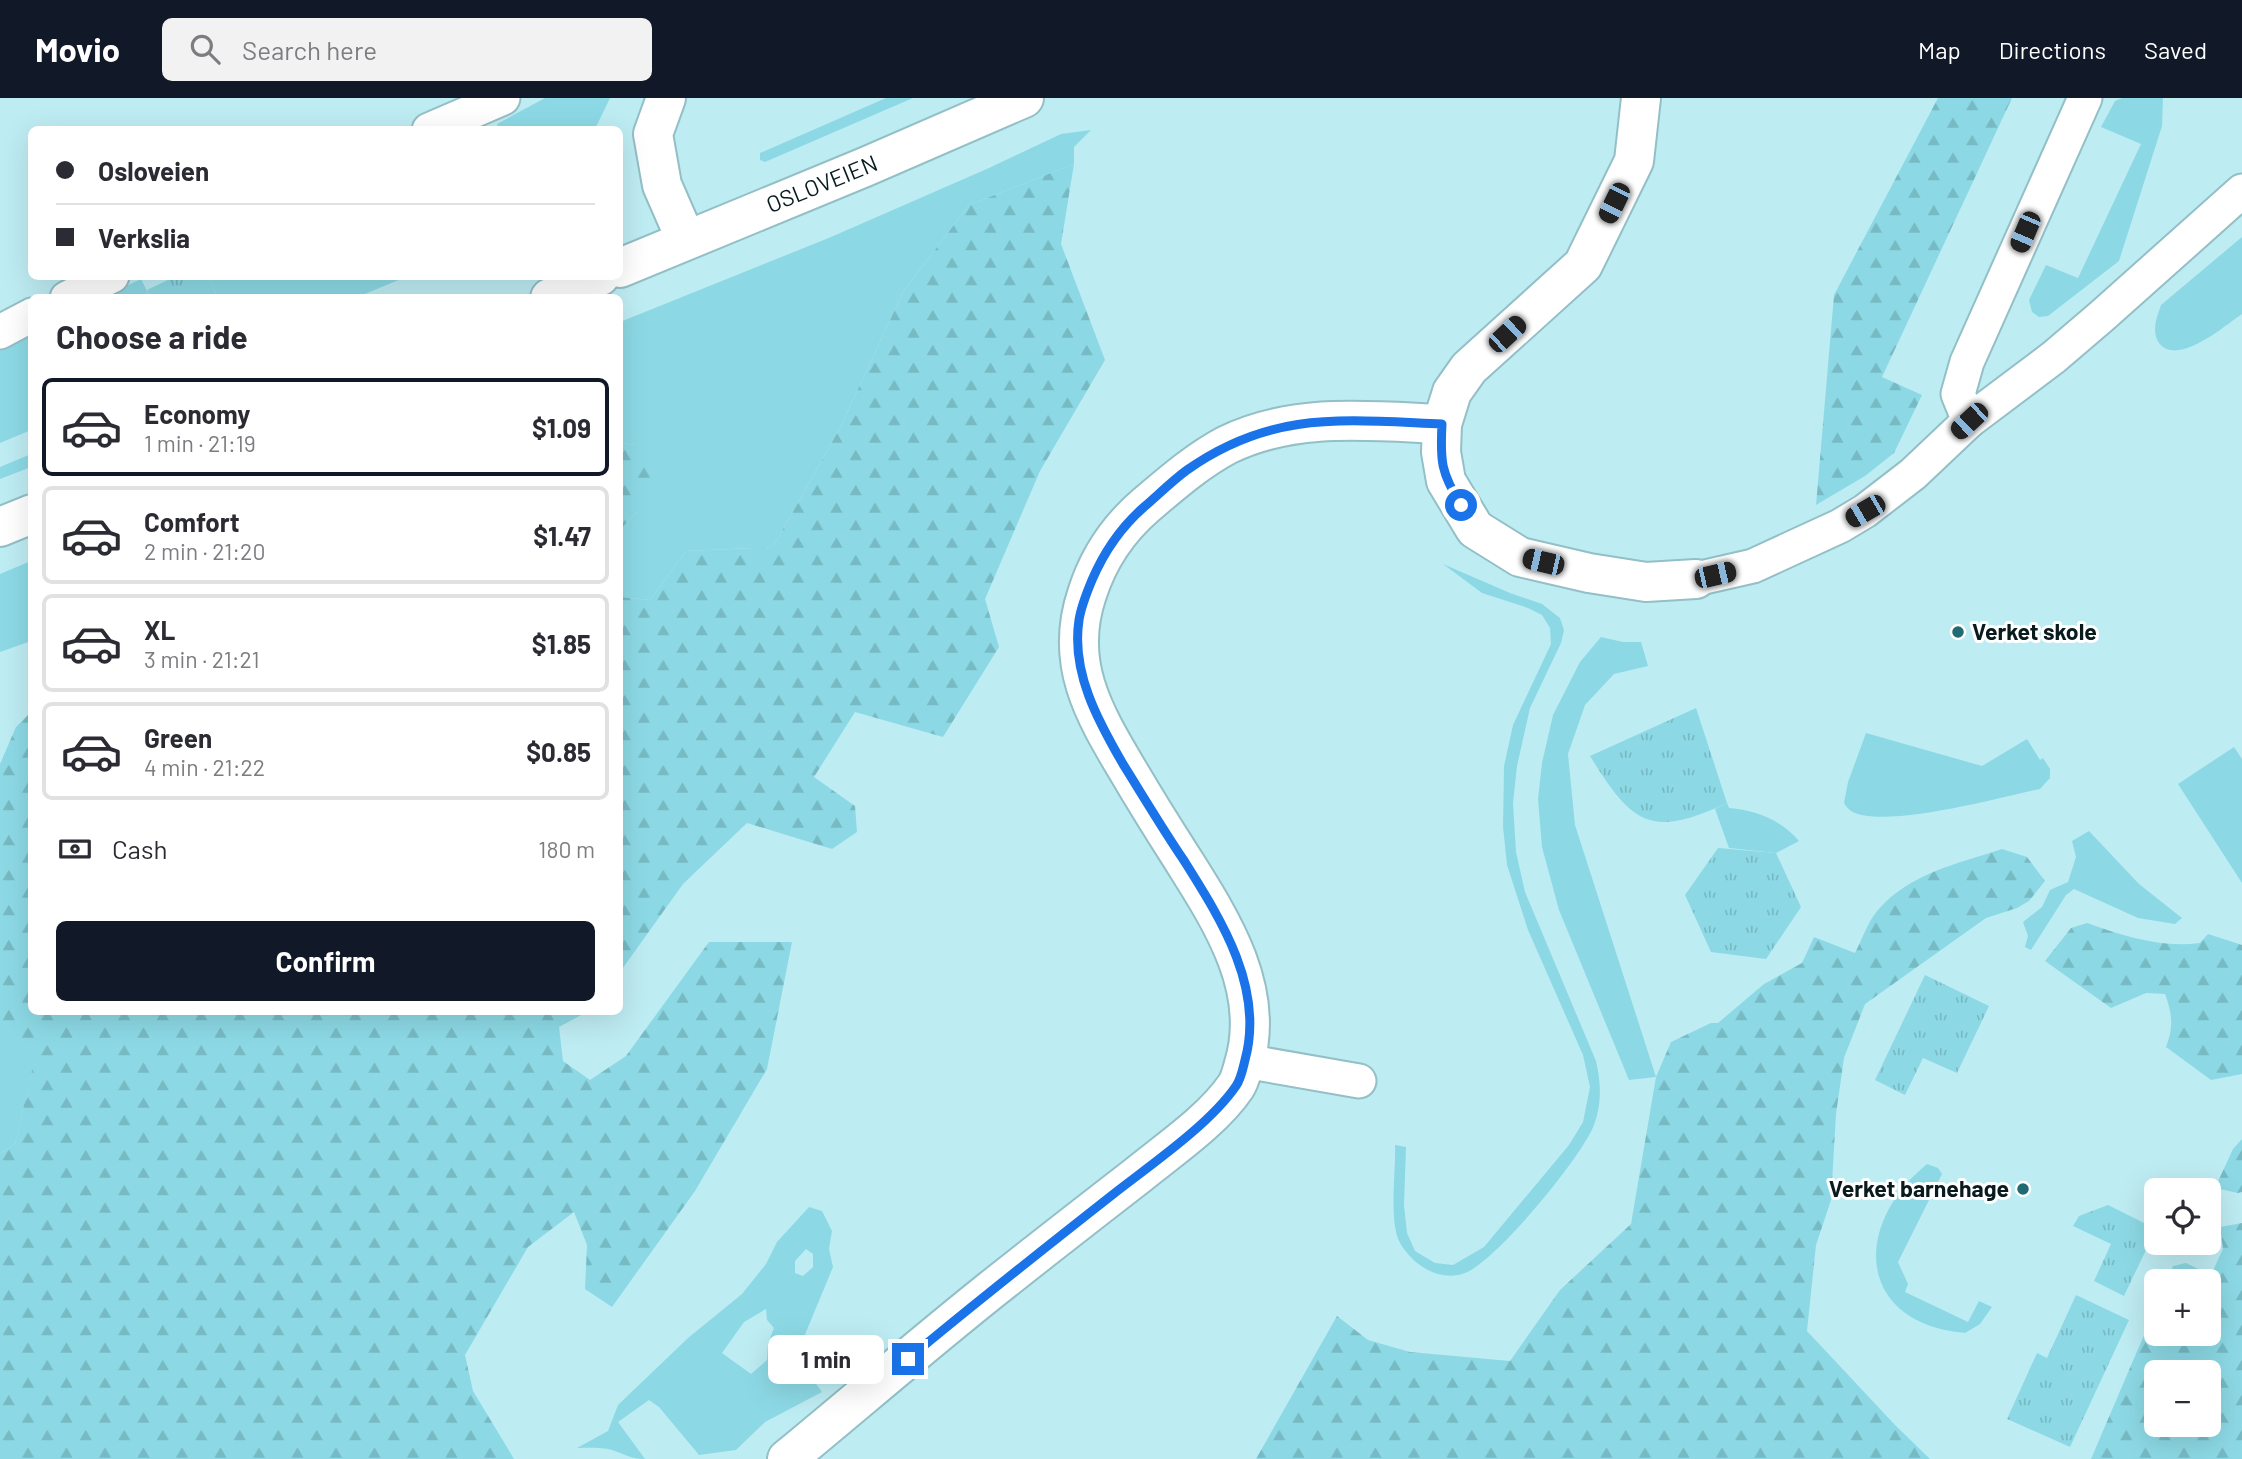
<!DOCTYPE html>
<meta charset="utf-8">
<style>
:root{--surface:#fff;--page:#f2f2f3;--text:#2b2b33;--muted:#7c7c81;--line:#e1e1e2;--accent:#111827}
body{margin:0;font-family:Barlow,sans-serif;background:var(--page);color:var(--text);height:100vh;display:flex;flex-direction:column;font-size:26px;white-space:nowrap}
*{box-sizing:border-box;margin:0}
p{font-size:23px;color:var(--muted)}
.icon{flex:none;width:38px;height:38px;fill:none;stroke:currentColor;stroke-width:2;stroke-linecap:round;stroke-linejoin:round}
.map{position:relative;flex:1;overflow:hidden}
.sheet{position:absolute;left:28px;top:196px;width:595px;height:721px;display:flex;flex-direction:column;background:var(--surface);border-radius:10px;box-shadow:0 7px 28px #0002}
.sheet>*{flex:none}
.banner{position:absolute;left:28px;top:28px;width:595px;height:154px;border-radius:10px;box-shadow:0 7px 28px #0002;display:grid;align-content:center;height:154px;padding:0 28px;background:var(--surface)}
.buttons{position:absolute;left:2144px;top:1080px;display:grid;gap:14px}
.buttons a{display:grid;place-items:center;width:77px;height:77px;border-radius:10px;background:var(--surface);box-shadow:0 7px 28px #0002;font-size:35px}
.end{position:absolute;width:32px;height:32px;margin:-16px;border:9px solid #1a73e8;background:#fff;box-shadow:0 0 0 4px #fff}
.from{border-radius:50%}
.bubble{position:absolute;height:49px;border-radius:10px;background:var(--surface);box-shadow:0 7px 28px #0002;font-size:23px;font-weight:700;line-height:49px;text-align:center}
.car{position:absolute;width:21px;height:42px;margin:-21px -10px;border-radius:9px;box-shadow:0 0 5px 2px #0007;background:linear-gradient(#222 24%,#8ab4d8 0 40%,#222 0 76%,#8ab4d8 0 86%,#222 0)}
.banner b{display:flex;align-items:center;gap:24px;height:66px;font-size:26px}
.banner b+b{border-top:2px solid var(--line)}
.banner i{width:18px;height:18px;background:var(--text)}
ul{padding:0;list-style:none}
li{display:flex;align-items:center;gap:21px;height:98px;margin:0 14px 10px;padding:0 14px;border:4px solid var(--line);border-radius:10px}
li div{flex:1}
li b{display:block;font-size:26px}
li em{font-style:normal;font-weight:700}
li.active{border-color:var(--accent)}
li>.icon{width:63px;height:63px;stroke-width:1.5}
h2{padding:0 28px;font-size:32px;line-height:84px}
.pay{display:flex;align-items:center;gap:18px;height:77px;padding:0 28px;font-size:26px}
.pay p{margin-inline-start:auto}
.primary-button{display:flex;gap:14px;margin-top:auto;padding:14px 28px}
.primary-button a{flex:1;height:80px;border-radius:10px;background:var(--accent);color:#fff;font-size:28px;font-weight:700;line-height:80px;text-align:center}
header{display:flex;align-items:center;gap:42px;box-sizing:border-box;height:98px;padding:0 35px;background:var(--accent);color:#fff}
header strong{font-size:33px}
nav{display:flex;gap:38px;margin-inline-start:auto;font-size:24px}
.search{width:490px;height:63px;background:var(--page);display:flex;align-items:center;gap:18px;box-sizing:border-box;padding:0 24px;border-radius:10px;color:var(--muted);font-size:26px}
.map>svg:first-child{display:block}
</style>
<header>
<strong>Movio</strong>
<div class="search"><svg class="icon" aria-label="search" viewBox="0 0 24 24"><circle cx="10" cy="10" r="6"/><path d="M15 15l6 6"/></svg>Search here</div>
<nav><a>Map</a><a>Directions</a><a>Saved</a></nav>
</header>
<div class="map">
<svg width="2242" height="1361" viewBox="0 0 2242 1361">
<defs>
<pattern id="forest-firs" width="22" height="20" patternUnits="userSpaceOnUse" patternTransform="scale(1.75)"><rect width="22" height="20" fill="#8cd9e5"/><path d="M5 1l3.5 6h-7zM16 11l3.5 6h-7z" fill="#77bac4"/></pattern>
<pattern id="park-tufts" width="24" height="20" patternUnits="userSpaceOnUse" patternTransform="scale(1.75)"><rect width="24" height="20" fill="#8cd9e5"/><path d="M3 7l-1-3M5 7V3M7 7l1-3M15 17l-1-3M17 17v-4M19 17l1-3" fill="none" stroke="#77bac4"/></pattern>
</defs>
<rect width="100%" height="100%" fill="#beecf3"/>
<g fill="#8cd9e5" fill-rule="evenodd">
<path d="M 545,0 L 610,0 L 595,31 L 499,31 L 497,26 Z"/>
<path d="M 886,0 L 913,0 L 765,64 L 760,62 L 760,55 Z"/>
<path d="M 2122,0 L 2163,0 L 2162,28 L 2119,163 L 2048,218 L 2039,219 L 2032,214 L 2029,202 L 2046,167 L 2078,180 L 2141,46 L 2101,29 L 2115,3 Z"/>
<path d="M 1091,32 L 1074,49 L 1074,66 L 969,107 L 903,194 L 841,328 L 773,449 L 686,453 L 650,502 L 620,499 L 620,432 L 637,414 L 637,347 L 620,345 L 620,224 L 831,139 L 989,70 L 1061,36 Z"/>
<path d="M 2242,139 L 2242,216 C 2224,228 2178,269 2159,245 C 2151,233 2157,219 2161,207 Z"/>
<path d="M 208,179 L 406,179 L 355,200 L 208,199 L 216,196 Z"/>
<path d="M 141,181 L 150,199 L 102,200 Z"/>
<path d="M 31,232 L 31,332 L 0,345 L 0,248 Z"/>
<path d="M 31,356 L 31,369 L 0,381 L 0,369 Z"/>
<path d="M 31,463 L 31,543 L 0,554 L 0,476 Z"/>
<path d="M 1443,466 L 1510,495 L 1542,506 L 1560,520 L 1564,532 L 1561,545 L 1530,610 L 1517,668 L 1513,705 L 1516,754 L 1525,794 L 1596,963 C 1601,985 1602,1005 1594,1027 C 1582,1059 1496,1163 1465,1175 C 1439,1185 1411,1166 1399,1143 C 1389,1122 1396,1072 1395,1047 L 1406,1049 L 1404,1107 L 1407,1135 L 1415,1153 L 1435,1165 L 1453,1167 L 1484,1149 L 1569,1047 L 1583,1024 L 1590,989 L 1583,957 L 1528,832 L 1507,767 L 1503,729 L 1504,668 L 1513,627 L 1551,546 L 1550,530 L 1542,517 L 1528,510 L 1482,495 Z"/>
<path d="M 1601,539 L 1623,544 L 1641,544 L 1648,568 L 1614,576 L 1585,607 L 1568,656 L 1575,727 L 1656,979 L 1629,982 L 1559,812 L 1542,749 L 1538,701 L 1542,665 L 1553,617 L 1580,564 Z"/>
<path d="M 1866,635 L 1982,668 L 2027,641 L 2040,662 L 2043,660 L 2050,671 L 2050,680 L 2040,691 C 2001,699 1883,732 1851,713 C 1848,711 1846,708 1844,705 L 1848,684 Z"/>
<path d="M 2234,649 L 2242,661 L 2242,785 L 2178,686 Z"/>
<path d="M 1727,705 L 1729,710 C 1756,712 1781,722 1799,743 L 1776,755 L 1729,750 L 1715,711 Z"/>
<path d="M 2089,733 L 2139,786 L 2182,820 L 2175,826 L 2138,820 L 2074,791 L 2066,797 L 2031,852 L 2025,849 L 2028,838 L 2023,824 L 2042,809 L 2050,792 L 2068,784 L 2076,759 L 2072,743 Z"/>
<path d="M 0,945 L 39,945 L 15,1046 L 0,1056 Z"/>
<path d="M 1927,1066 L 1938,1070 L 1942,1076 L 1898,1164 L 1908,1186 L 1905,1194 L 1968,1224 L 1979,1203 L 1992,1209 L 1980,1226 L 1965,1235 C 1856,1225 1852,1127 1927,1066 Z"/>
<path d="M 809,1109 L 822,1113 L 832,1133 L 829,1151 L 833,1169 L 799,1251 L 801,1273 L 814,1283 L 822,1294 L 765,1324 L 736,1352 L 699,1357 L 659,1309 L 649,1302 L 618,1324 L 645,1361 C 631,1361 624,1356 612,1352 C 600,1349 589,1350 577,1350 L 608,1333 L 618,1307 L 688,1240 L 742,1196 L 766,1166 L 777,1144 ZM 806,1151 L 813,1156 L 813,1169 L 803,1178 L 795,1175 L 795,1163 ZM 766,1211 L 767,1222 L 774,1230 L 768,1245 L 767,1262 L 751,1276 L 722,1255 L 744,1224 Z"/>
</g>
<g fill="url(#forest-firs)" fill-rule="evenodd">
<path d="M 1938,0 L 2012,0 L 1882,279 L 1922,297 L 1894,355 L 1865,378 L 1816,407 L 1834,197 Z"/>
<path d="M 1074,66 L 1061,146 L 1105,262 L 1040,373 L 985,501 L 999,549 L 943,639 L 855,614 L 814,679 L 855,708 L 857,734 L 832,751 L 747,725 L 683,786 L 620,874 L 620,499 L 650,502 L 686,453 L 773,449 L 841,328 L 903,194 L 969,107 Z"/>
<path d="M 620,345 L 637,347 L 657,363 L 637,414 L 620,432 Z"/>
<path d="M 31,614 L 32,914 L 587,914 L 559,929 L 563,963 L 590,982 L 626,958 L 709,844 L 792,844 L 767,971 L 695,1093 L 612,1209 L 585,1191 L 587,1147 L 574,1114 L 528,1149 L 465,1257 L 473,1293 L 514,1361 L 0,1361 L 0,1056 L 15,1046 L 38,946 L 0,945 L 0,666 L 16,629 Z"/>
<path d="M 2002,751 L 2027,759 L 2045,783 L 2029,803 L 2017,810 L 1986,820 L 1865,906 L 1844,960 L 1836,1016 L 1831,1102 L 1816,1147 L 1807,1233 L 1895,1327 L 1930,1361 L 1256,1361 L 1337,1218 L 1368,1242 L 1410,1254 L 1510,1263 L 1560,1192 L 1631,1126 L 1656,979 L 1671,944 L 1711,925 L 1718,925 L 1764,886 L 1802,865 L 1814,839 L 1855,855 C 1862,842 1868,823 1878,812 C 1910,775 1957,766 2002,751 Z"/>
<path d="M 2087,825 C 2124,838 2160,850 2200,845 L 2208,836 L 2242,847 L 2242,976 L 2211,982 L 2166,949 C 2174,929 2172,915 2165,896 L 2146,895 L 2111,910 L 2045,863 L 2071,830 Z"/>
<path d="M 2242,1041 L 2242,1094 L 2238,1095 L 2215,1090 L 2233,1051 Z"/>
<path d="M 2242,1125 L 2242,1361 L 2091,1361 L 2156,1209 L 2156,1236 L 2208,1236 L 2208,1183 L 2167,1183 L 2173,1168 L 2186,1165 L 2211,1177 L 2223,1151 L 2220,1129 ZM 2156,1274 L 2208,1274 L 2208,1326 L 2156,1326 Z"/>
</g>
<g fill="url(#park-tufts)">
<path d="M 176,178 L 208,179 L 216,196 L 208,199 L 150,199 L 147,192 Z"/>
<path d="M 1696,610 L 1727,705 C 1650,741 1632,726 1590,658 Z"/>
<path d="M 1718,750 L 1776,755 L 1801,809 L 1766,861 L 1711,854 L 1685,797 Z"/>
<path d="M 1925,877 L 1989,908 L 1957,975 L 1923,960 L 1905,997 L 1875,982 Z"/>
<path d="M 2108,1107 L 2156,1131 L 2124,1198 L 2094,1183 L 2111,1146 L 2073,1128 L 2079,1118 Z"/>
<path d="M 2076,1197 L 2129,1222 L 2070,1349 L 2007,1321 L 2037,1255 L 2047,1260 Z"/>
</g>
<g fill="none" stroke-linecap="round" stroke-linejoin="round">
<defs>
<g id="lane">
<path d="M 429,32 L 503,0"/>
<path d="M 67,200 L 112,178"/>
<path d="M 0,234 L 32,217"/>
<path d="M 1969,323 L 1958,296 L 1967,264 L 2085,0"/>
<path d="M 1696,481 L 1753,468 L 1840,428 L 1865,413 L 1913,376 L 1969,323 L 2054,259 L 2102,218 L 2242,93"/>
<path d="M 1245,963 L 1359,983"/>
</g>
<g id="street">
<path d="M 666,0 L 653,36 L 662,87 L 686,142"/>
<path d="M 1641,0 L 1634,63 L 1583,167 L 1469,270 L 1452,294 L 1442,326 L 1441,354 L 1446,383 L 1475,431 L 1520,459 L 1589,475 L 1646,484 L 1696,481"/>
<path d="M 787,1361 C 855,1305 922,1247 991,1192 C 1040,1153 1089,1115 1138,1077 C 1170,1051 1213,1022 1236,988 C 1240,982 1242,973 1244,966 C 1267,890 1219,819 1180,757 C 1162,729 1144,700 1127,671 C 1093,614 1064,564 1087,496 C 1098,461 1118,431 1146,407 C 1172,385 1197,363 1227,347 C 1294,314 1370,323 1442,326"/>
</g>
<g id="secondary">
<path d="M 620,170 L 865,69 L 1024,0"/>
<path d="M 550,200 L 600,178"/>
<path d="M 0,429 L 32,416"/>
</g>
</defs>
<use href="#lane" stroke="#93bfc6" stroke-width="37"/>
<use href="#street" stroke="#93bfc6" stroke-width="42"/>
<use href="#secondary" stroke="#93bfc6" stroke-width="42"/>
<use href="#lane" stroke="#fff" stroke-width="33"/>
<use href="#street" stroke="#fff" stroke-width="38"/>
<use href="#secondary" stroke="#fff" stroke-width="38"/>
</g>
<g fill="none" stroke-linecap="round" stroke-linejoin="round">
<path stroke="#1a73e8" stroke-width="9" d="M 908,1261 C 976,1204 1046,1149 1116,1094 C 1152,1066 1210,1026 1236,988 C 1241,981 1243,970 1245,962 C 1265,889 1220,820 1183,761 C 1162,730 1143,698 1123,666 C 1098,623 1071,574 1079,522 C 1081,509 1087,494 1092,482 C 1104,454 1121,429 1144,409 C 1158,397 1172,383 1187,372 C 1272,312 1343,322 1442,326 C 1440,363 1441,375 1461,407"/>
</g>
<g fill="#206a74" stroke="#fff" stroke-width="2.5">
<circle cx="1958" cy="534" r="7"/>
<circle cx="2023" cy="1091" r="7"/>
</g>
<g text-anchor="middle" stroke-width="6" stroke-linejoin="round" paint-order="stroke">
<g font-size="23" fill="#091b1d" stroke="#fff">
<text transform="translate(822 86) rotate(-22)" y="8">OSLOVEIEN</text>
</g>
<g font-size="23" font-weight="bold" fill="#091b1d" stroke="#fff" text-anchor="start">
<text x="1972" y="542">Verket skole</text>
<text x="2009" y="1099" text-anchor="end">Verket barnehage</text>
</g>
</g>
</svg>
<div class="buttons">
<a><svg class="icon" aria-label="locate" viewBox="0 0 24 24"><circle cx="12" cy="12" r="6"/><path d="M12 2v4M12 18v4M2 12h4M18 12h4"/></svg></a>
<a>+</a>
<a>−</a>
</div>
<i class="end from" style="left:1461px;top:407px"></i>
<i class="end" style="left:908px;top:1261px"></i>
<div class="bubble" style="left:768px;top:1237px;width:116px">1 min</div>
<i class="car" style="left:1614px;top:105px;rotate:206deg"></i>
<i class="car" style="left:2025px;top:134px;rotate:203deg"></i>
<i class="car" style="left:1507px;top:236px;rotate:47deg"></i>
<i class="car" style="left:1969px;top:323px;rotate:227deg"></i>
<i class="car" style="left:1865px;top:413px;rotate:240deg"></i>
<i class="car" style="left:1543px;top:464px;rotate:283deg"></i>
<i class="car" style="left:1715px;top:477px;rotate:77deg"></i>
<div class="banner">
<b><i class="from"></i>Osloveien</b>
<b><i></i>Verkslia</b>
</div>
<section class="sheet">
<h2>Choose a ride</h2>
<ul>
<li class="active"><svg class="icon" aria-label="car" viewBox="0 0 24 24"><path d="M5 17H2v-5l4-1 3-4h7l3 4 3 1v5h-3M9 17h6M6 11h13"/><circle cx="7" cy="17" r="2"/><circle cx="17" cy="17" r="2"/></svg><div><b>Economy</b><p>1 min · 21:19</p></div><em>$1.09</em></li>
<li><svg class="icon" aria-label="car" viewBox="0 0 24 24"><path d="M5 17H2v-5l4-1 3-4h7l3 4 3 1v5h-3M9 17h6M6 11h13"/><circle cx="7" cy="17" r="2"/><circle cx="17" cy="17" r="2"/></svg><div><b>Comfort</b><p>2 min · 21:20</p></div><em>$1.47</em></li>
<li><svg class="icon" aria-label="car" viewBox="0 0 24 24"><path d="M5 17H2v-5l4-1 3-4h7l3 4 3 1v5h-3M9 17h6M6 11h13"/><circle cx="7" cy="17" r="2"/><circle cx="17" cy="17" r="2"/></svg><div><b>XL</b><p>3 min · 21:21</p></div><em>$1.85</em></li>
<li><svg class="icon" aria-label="car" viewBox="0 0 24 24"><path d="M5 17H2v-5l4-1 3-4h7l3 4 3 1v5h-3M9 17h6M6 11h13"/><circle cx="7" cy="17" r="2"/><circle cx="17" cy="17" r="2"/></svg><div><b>Green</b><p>4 min · 21:22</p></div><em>$0.85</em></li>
</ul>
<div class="pay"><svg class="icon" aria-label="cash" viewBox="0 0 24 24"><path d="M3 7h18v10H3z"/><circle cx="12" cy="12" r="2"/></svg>Cash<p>180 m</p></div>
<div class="primary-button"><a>Confirm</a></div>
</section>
</div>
